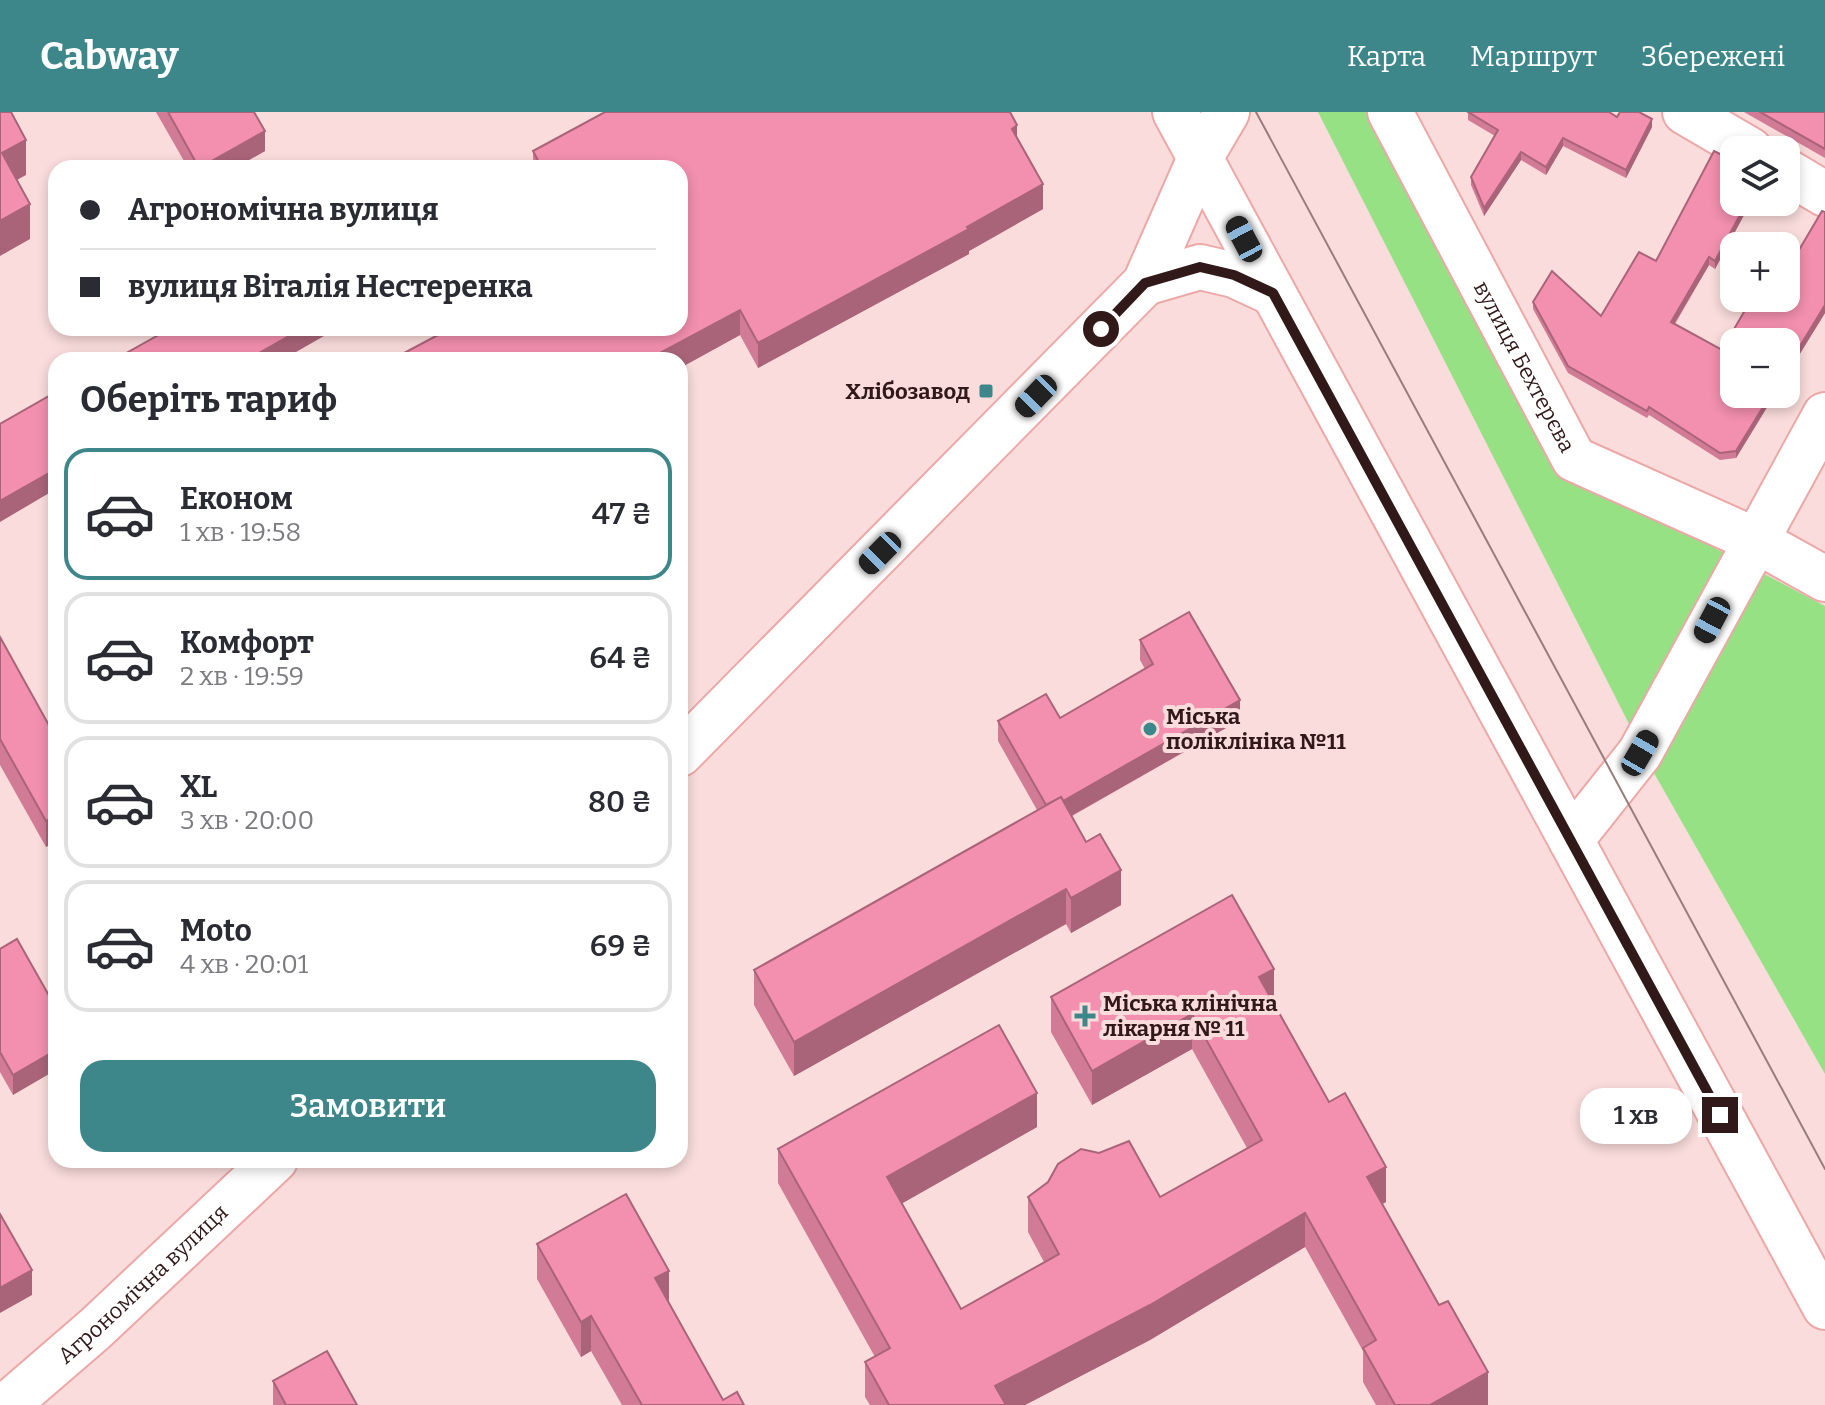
<!DOCTYPE html>
<html lang="uk">
<meta charset="utf-8">
<style>
:root{--surface:#fff;--page:#f2f2f3;--text:#2b2b33;--muted:#7c7c81;--line:#e1e1e2;--accent:#3d8689}
body{margin:0;font-family:Bitter,serif;background:var(--page);color:var(--text);height:100vh;display:flex;flex-direction:column;font-size:30px;white-space:nowrap}
*{box-sizing:border-box;margin:0}
p{font-size:26px;color:var(--muted)}
.icon{flex:none;width:44px;height:44px;fill:none;stroke:currentColor;stroke-width:2;stroke-linecap:round;stroke-linejoin:round}
.map{position:relative;flex:1;overflow:hidden}
.sheet{position:absolute;left:48px;top:240px;width:640px;height:816px;display:flex;flex-direction:column;background:var(--surface);border-radius:24px;box-shadow:0 4px 12px #0003}
.sheet>*{flex:none}
.guide{position:absolute;left:48px;top:48px;width:640px;height:176px;border-radius:24px;box-shadow:0 4px 12px #0003;display:grid;align-content:center;height:176px;padding:0 32px;background:var(--surface)}
.fabs{position:absolute;left:1720px;top:24px;display:grid;gap:16px}
.fabs a{display:grid;place-items:center;width:80px;height:80px;border-radius:16px;background:var(--surface);box-shadow:0 4px 12px #0003;font-size:40px}
.end{position:absolute;width:36px;height:36px;margin:-18px;border:10px solid #321919;background:#fff;box-shadow:0 0 0 4px #fff}
.from{border-radius:50%}
.bubble{position:absolute;height:56px;border-radius:24px;background:var(--surface);box-shadow:0 4px 12px #0003;font-size:26px;font-weight:600;line-height:56px;text-align:center}
.car{position:absolute;width:24px;height:48px;margin:-24px -12px;border-radius:10px;box-shadow:0 0 6px 2px #0007;background:linear-gradient(#222 24%,#8ab4d8 0 40%,#222 0 76%,#8ab4d8 0 86%,#222 0)}
.guide b{display:flex;align-items:center;gap:28px;height:76px;font-size:30px}
.guide b+b{border-top:2px solid var(--line)}
.guide i{width:20px;height:20px;background:var(--text)}
ul{padding:0;list-style:none}
li{display:flex;align-items:center;gap:24px;height:132px;margin:0 16px 12px;padding:0 16px;border:4px solid var(--line);border-radius:24px}
li div{flex:1}
li b{display:block;font-size:30px}
li em{font-style:normal;font-weight:600}
li.selected{border-color:var(--accent)}
li>.icon{width:72px;height:72px;stroke-width:1.5}
h2{padding:0 32px;font-size:36px;line-height:96px}
.action{display:flex;gap:16px;margin-top:auto;padding:16px 32px}
.action a{flex:1;height:92px;border-radius:24px;background:var(--accent);color:#fff;font-size:32px;font-weight:600;line-height:92px;text-align:center}
header{display:flex;align-items:center;gap:48px;box-sizing:border-box;height:112px;padding:0 40px;background:var(--accent);color:#fff}
header strong{font-size:38px}
nav{display:flex;gap:44px;margin-inline-start:auto;font-size:28px}
.map>svg:first-child{display:block}
</style>
<header>
<strong>Cabway</strong>
<nav><a>Карта</a><a>Маршрут</a><a>Збережені</a></nav>
</header>
<div class="map">
<svg width="1825" height="1293" viewBox="0 0 1825 1293">
<rect width="100%" height="100%" fill="#f9dcdb"/>
<path fill="#96e184" d="M 1318,0 L 1374,0 L 1566,358 L 1825,494 L 1825,962 L 1654,661 Z"/>
<g fill="none" stroke-linecap="round" stroke-linejoin="round">
<defs>
<g id="minor">
<path id="s1" d="M 1390,0 L 1574,347 L 1755,428 L 1825,467"/>
<path d="M 1685,0 L 1750,38"/>
<path d="M 1786,59 L 1825,82"/>
<path d="M 1571,728 L 1640,641 L 1825,303"/>
</g>
<g id="tertiary">
<path d="M 680,642 L 1145,171 L 1200,46"/>
<path id="s2" d="M 7,1293 L 95,1217 L 275,1048"/>
</g>
<g id="secondary">
<path d="M 1175,0 L 1825,1195"/>
<path d="M 1200,46 L 1227,0"/>
<path d="M 1145,171 L 1200,155 L 1234,163 L 1273,181"/>
</g>
</defs>
<use href="#minor" stroke="#eca8a7" stroke-width="48"/>
<use href="#tertiary" stroke="#eca8a7" stroke-width="48"/>
<use href="#secondary" stroke="#eca8a7" stroke-width="48"/>
<use href="#minor" stroke="#fff" stroke-width="44"/>
<use href="#tertiary" stroke="#fff" stroke-width="44"/>
<use href="#secondary" stroke="#fff" stroke-width="44"/>
<path stroke="#987d7c" stroke-width="2" d="M 1256,0 L 1825,1057"/>
</g>
<g fill="#d17b96">
<path d="M 156,0 L 254,0 L 265,39 L 235,56 L 188,56 Z"/>
<path d="M 1468,0 L 1617,5 L 1652,15 L 1626,66 L 1563,34 L 1546,63 L 1521,48 L 1484,104 L 1471,73 L 1471,65 L 1495,24 L 1468,8 Z"/>
<path d="M 1744,0 L 1825,0 L 1825,46 Z"/>
<path d="M 1017,27 L 1043,97 L 969,139 L 969,142 L 758,256 L 740,223 L 680,256 L 680,56 L 533,56 L 533,39 Z"/>
<path d="M 1734,90 L 1751,90 L 1715,157 L 1709,153 L 1675,212 L 1722,238 L 1786,186 L 1825,100 L 1825,201 L 1736,346 L 1720,348 L 1649,303 L 1647,306 L 1568,261 L 1533,197 L 1533,190 L 1601,204 L 1656,149 Z"/>
<path d="M 0,525 L 56,626 L 56,729 L 46,735 L 0,653 Z"/>
<path d="M 1140,528 L 1240,608 L 1072,704 L 1121,793 L 1071,821 L 1066,812 L 794,964 L 754,893 L 754,858 L 1037,698 L 998,629 L 998,609 L 1060,606 L 1145,557 L 1140,548 Z"/>
<path d="M 17,827 L 13,983 L 0,960 L 0,837 Z"/>
<path d="M 1051,885 L 1273,891 L 1386,1090 L 1382,1092 L 1488,1293 L 1376,1293 L 1363,1270 L 1363,1239 L 1305,1135 L 1150,1228 L 1025,1293 L 870,1293 L 865,1285 L 865,1250 L 875,1245 L 778,1071 L 778,1037 L 1037,1015 L 902,1091 L 961,1197 L 1044,1150 L 1028,1120 L 1028,1085 L 1160,1085 L 1247,1036 L 1192,937 L 1092,993 L 1051,920 Z"/>
<path d="M 537,1132 L 669,1191 L 723,1288 L 744,1293 L 622,1293 L 591,1239 L 581,1245 L 537,1167 Z"/>
<path d="M 273,1269 L 357,1293 L 273,1293 Z"/>
</g>
<g fill="#aa647a">
<path d="M 1652,7 L 1652,15 L 1626,66 L 1626,58 Z"/>
<path d="M 1017,13 L 1017,38 L 1012,17 Z"/>
<path d="M 265,19 L 265,39 L 235,56 L 199,56 Z"/>
<path d="M 1563,26 L 1563,34 L 1546,63 L 1546,55 Z"/>
<path d="M 26,28 L 26,63 L 2,76 L 2,41 Z"/>
<path d="M 1521,40 L 1521,48 L 1484,104 L 1484,96 Z"/>
<path d="M 1043,72 L 1043,97 L 969,139 L 969,142 L 758,256 L 758,231 Z"/>
<path d="M 1747,90 L 1751,90 L 1715,157 L 1715,149 Z"/>
<path d="M 30,92 L 30,127 L 0,144 L 0,109 Z"/>
<path d="M 1709,145 L 1709,153 L 1671,217 L 1671,210 Z"/>
<path d="M 1825,193 L 1825,201 L 1786,264 L 1786,257 Z"/>
<path d="M 740,198 L 740,223 L 680,256 L 680,248 L 647,248 Z"/>
<path d="M 303,216 L 338,216 L 282,248 L 247,248 Z"/>
<path d="M 1771,282 L 1775,282 L 1736,346 L 1736,339 Z"/>
<path d="M 56,357 L 56,377 L 0,410 L 0,389 Z"/>
<path d="M 1240,588 L 1240,608 L 1048,717 L 1048,697 Z"/>
<path d="M 56,703 L 56,729 L 46,735 L 46,709 Z"/>
<path d="M 1121,758 L 1121,793 L 1071,821 L 1071,786 Z"/>
<path d="M 1066,777 L 1066,812 L 794,964 L 794,930 Z"/>
<path d="M 1274,857 L 1274,891 L 1259,865 Z"/>
<path d="M 1192,902 L 1192,937 L 1092,993 L 1092,959 Z"/>
<path d="M 56,938 L 56,958 L 13,983 L 13,963 Z"/>
<path d="M 1037,981 L 1037,1015 L 887,1100 L 887,1065 Z"/>
<path d="M 1386,1055 L 1386,1090 L 1367,1100 L 1367,1065 Z"/>
<path d="M 1305,1101 L 1305,1135 L 1150,1228 L 1025,1293 L 995,1293 L 995,1274 Z"/>
<path d="M 32,1158 L 32,1183 L 0,1201 L 0,1176 Z"/>
<path d="M 669,1159 L 669,1193 L 655,1166 Z"/>
<path d="M 591,1204 L 591,1239 L 581,1245 L 581,1210 Z"/>
<path d="M 1488,1260 L 1488,1293 L 1430,1293 Z"/>
</g>
<g fill="#f38faf" stroke="#aa647a" stroke-width="2">
<path d="M 0,0 L 11,0 L 26,28 L 2,41 L 30,92 L 0,109 Z"/>
<path d="M 168,0 L 254,0 L 265,19 L 199,56 Z"/>
<path d="M 605,0 L 1010,0 L 1017,13 L 1012,17 L 1043,72 L 967,115 L 969,117 L 758,231 L 740,198 L 647,248 L 391,248 L 451,216 L 680,216 L 680,56 L 542,56 L 533,39 Z"/>
<path d="M 1468,0 L 1609,0 L 1617,5 L 1620,0 L 1639,0 L 1652,7 L 1626,58 L 1563,26 L 1546,55 L 1521,40 L 1484,96 L 1471,65 L 1498,18 Z"/>
<path d="M 1760,0 L 1825,0 L 1825,37 Z"/>
<path d="M 1714,39 L 1734,49 L 1734,90 L 1747,90 L 1715,149 L 1709,145 L 1671,210 L 1722,238 L 1752,186 L 1786,186 L 1786,160 L 1822,99 L 1825,100 L 1825,193 L 1786,257 L 1786,230 L 1734,230 L 1734,282 L 1771,282 L 1736,339 L 1720,341 L 1649,295 L 1647,299 L 1568,254 L 1533,190 L 1552,159 L 1601,204 L 1639,140 L 1656,149 Z"/>
<path d="M 171,216 L 303,216 L 247,248 L 114,248 Z"/>
<path d="M 56,280 L 56,357 L 0,389 L 0,312 Z"/>
<path d="M 1189,500 L 1240,588 L 1063,689 L 1061,685 L 1046,693 L 998,609 L 1046,582 L 1060,606 L 1153,552 L 1140,528 Z"/>
<path d="M 0,525 L 56,626 L 56,703 L 46,709 L 0,627 Z"/>
<path d="M 1061,685 L 1086,730 L 1100,722 L 1121,758 L 1071,786 L 1066,777 L 794,930 L 754,858 Z"/>
<path d="M 1232,783 L 1274,857 L 1259,865 L 1329,990 L 1345,981 L 1386,1055 L 1367,1065 L 1439,1193 L 1448,1189 L 1488,1260 L 1430,1293 L 1395,1293 L 1363,1236 L 1376,1228 L 1305,1101 L 1150,1193 L 995,1274 L 1006,1293 L 889,1293 L 865,1250 L 890,1236 L 778,1037 L 999,913 L 1037,981 L 887,1065 L 961,1197 L 1059,1142 L 1028,1085 L 1048,1070 L 1058,1052 L 1081,1037 L 1099,1041 L 1129,1029 L 1160,1085 L 1262,1028 L 1192,902 L 1092,959 L 1051,885 Z"/>
<path d="M 17,827 L 56,896 L 56,938 L 13,963 L 0,940 L 0,837 Z"/>
<path d="M 626,1082 L 669,1159 L 655,1166 L 723,1288 L 737,1280 L 744,1293 L 642,1293 L 591,1204 L 581,1210 L 537,1132 Z"/>
<path d="M 0,1102 L 32,1158 L 0,1176 Z"/>
<path d="M 327,1239 L 357,1293 L 286,1293 L 273,1269 Z"/>
</g>
<g fill="none" stroke-linecap="round" stroke-linejoin="round">
<path stroke="#321919" stroke-width="10" d="M 1101,217 L 1145,171 L 1200,155 L 1234,163 L 1273,181 L 1720,1003"/>
</g>
<g fill="#3d8689" stroke="#f9dcdb" stroke-width="3">
<rect x="978" y="271" width="16" height="16" rx="4"/>
<circle cx="1150" cy="617" r="8"/>
<path d="M1081 892h8v8h8v8h-8v8h-8v-8h-8v-8h8z"/>
</g>
<g text-anchor="middle" stroke-width="8" stroke-linejoin="round" paint-order="stroke">
<g font-size="22" fill="#321919" stroke="#f9dcdb">
<text dy="8" stroke="none"><textPath href="#s1" startOffset="288">вулиця Бехтерєва</textPath></text>
<text dy="8" stroke="none"><textPath href="#s2" startOffset="182">Агрономічна вулиця</textPath></text>
</g>
<g font-size="22" font-weight="bold" fill="#321919" stroke="#f9dcdb" text-anchor="start">
<text x="970" y="287" text-anchor="end">Хлібозавод</text>
<text x="1166" y="612">Міська<tspan x="1166" dy="25">поліклініка №11</tspan></text>
<text x="1103" y="899">Міська клінічна<tspan x="1103" dy="25">лікарня № 11</tspan></text>
</g>
</g>
</svg>
<div class="fabs">
<a><svg class="icon" aria-label="layers" viewBox="0 0 24 24"><path d="M12 4l9 5-9 5-9-5zM3 14l9 5 9-5"/></svg></a>
<a>+</a>
<a>−</a>
</div>
<i class="end from" style="left:1101px;top:217px"></i>
<i class="end" style="left:1720px;top:1003px"></i>
<div class="bubble" style="left:1580px;top:976px;width:112px">1 хв</div>
<i class="car" style="left:1244px;top:127px;rotate:332deg"></i>
<i class="car" style="left:1036px;top:284px;rotate:224deg"></i>
<i class="car" style="left:880px;top:441px;rotate:225deg"></i>
<i class="car" style="left:1712px;top:508px;rotate:208deg"></i>
<i class="car" style="left:1640px;top:641px;rotate:30deg"></i>
<div class="guide">
<b><i class="from"></i>Агрономічна вулиця</b>
<b><i></i>вулиця Віталія Нестеренка</b>
</div>
<section class="sheet">
<h2>Оберіть тариф</h2>
<ul>
<li class="selected"><svg class="icon" aria-label="car" viewBox="0 0 24 24"><path d="M5 17H2v-5l4-1 3-4h7l3 4 3 1v5h-3M9 17h6M6 11h13"/><circle cx="7" cy="17" r="2"/><circle cx="17" cy="17" r="2"/></svg><div><b>Економ</b><p>1 хв · 19:58</p></div><em>47 ₴</em></li>
<li><svg class="icon" aria-label="car" viewBox="0 0 24 24"><path d="M5 17H2v-5l4-1 3-4h7l3 4 3 1v5h-3M9 17h6M6 11h13"/><circle cx="7" cy="17" r="2"/><circle cx="17" cy="17" r="2"/></svg><div><b>Комфорт</b><p>2 хв · 19:59</p></div><em>64 ₴</em></li>
<li><svg class="icon" aria-label="car" viewBox="0 0 24 24"><path d="M5 17H2v-5l4-1 3-4h7l3 4 3 1v5h-3M9 17h6M6 11h13"/><circle cx="7" cy="17" r="2"/><circle cx="17" cy="17" r="2"/></svg><div><b>XL</b><p>3 хв · 20:00</p></div><em>80 ₴</em></li>
<li><svg class="icon" aria-label="car" viewBox="0 0 24 24"><path d="M5 17H2v-5l4-1 3-4h7l3 4 3 1v5h-3M9 17h6M6 11h13"/><circle cx="7" cy="17" r="2"/><circle cx="17" cy="17" r="2"/></svg><div><b>Moto</b><p>4 хв · 20:01</p></div><em>69 ₴</em></li>
</ul>
<div class="action"><a>Замовити</a></div>
</section>
</div>
